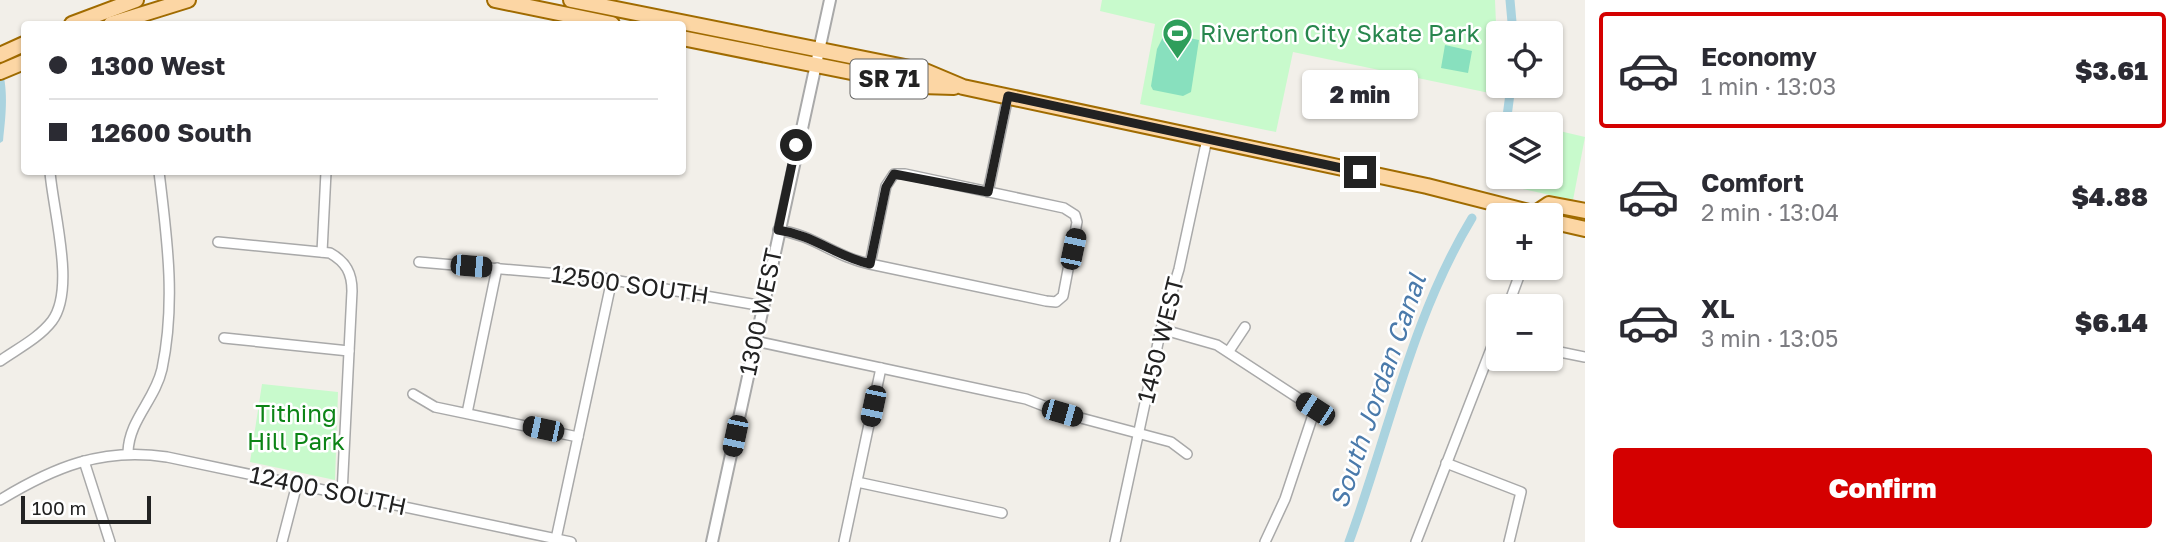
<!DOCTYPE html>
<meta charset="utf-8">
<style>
:root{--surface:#fff;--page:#f7f7f7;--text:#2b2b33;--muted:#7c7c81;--line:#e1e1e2;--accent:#d40000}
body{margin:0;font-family:"Golos Text",sans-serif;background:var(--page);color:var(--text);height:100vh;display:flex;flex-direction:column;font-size:26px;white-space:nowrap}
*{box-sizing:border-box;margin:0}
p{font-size:23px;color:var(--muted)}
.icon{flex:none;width:38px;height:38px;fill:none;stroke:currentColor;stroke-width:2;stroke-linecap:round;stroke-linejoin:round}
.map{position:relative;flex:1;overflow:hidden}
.drawer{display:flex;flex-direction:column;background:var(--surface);width:595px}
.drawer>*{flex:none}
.guide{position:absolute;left:21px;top:21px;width:665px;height:154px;border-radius:7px;box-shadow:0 2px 5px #0004;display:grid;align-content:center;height:154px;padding:0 28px;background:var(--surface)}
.fabs{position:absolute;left:1486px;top:21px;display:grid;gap:14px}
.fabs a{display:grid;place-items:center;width:77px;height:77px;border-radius:7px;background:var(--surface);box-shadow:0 2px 5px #0004;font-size:35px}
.scale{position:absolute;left:21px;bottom:18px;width:130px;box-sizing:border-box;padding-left:7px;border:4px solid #222;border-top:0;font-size:19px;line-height:24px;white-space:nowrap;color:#222;-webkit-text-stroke:5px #fff;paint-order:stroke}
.end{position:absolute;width:32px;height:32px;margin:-16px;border:9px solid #222;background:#fff;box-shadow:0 0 0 4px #fff}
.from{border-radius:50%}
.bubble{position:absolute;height:49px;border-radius:7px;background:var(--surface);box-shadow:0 2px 5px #0004;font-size:23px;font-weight:800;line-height:49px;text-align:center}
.car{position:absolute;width:21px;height:42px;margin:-21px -10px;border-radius:9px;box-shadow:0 0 5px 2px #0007;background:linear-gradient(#222 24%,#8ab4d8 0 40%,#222 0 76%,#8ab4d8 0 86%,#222 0)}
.guide b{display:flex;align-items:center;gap:24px;height:66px;font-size:26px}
.guide b+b{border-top:2px solid var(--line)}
.guide i{width:18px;height:18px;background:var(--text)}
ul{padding:12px 0 0;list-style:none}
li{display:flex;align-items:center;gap:21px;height:116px;margin:0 14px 10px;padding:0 14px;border:4px solid transparent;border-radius:7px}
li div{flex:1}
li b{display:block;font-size:26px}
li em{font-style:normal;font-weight:800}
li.active{border-color:var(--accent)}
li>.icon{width:63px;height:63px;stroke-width:1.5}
.button{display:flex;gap:14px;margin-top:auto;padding:14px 28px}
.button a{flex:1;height:80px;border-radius:7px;background:var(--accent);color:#fff;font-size:28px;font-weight:800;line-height:80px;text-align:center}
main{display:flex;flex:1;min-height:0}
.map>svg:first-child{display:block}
</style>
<main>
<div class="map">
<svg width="1585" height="542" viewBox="0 0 1585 542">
<rect width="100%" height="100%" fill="#f2efe9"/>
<g fill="#c8facc">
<path d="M 1102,0 L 1495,0 L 1499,95 L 1293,52 L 1276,132 L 1140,104 L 1155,24 L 1100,11 Z"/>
<path d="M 1551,129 L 1585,137 L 1573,200 L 1504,185 L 1507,177 L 1550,177 Z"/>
<path d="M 262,384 L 338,392 L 335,480 L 250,462 Z"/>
</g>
<g fill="#88e0be">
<path d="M 1165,33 L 1199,40 L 1191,92 L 1183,96 L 1153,90 L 1151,86 L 1157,49 Z"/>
<path d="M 1445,45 L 1472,51 L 1468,73 L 1441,68 Z"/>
</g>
<path fill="#aad3df" d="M 0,61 C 9,89 6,113 3,141 L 0,143 Z"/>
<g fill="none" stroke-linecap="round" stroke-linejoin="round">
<g stroke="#aad3df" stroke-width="9">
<path d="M 1510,0 L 1513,33"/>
<path d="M 1506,124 L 1511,86"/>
<path d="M 1494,176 L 1498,160"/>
<path d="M 1349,542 C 1389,433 1411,319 1472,218"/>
</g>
<defs>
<g id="minor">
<path d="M 988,192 L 1008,96"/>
<path d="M 778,230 C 814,235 835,257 870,264 L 1046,301 L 1056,302 L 1063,296 L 1077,222 L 1075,215 L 1064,208 L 905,174 L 894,174 L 886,186 L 870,264"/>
<path d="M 218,242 L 330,253 C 346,262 352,273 352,291 L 342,494"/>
<path d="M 322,252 L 326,172"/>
<path d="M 419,262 L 596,277 L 763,306"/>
<path d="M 1508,306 L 1522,268"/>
<path d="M 1161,329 L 1217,345 L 1315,409 L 1285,499 L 1265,542"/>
<path d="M 224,338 L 349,351"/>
<path d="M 755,341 L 1026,399 L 1062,413 L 1171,442 L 1187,454"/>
<path d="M 1550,350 L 1585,357"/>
<path d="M 1229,351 L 1245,327"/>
<path d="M 0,361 C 17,349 39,338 52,321 C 76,289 53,211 50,172"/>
<path d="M 413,394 L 435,407 L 578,437"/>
<path d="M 467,413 L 497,268"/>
<path d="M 128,452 C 129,420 155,400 162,369 C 176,302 167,238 159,172"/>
<path d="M 84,461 L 110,542"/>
<path d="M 1446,463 L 1521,492 L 1509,542"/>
<path d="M 857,482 L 1002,513"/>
<path d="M 0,500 C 54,467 103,447 167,457 L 571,542"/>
<path d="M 556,539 L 612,279"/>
<path d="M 282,542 L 297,484"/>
<path d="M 844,542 L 881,368"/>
<path d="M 1115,542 L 1161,329 L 1179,269 L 1207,139"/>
<path d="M 1416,542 L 1498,331"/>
</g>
<path id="tertiary" d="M 712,542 L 830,0"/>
<g id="primary">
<path d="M 495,0 L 612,24"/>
<path d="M 571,0 L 925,71 L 963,87 L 1427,186 L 1541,215"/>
<path d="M 72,24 L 136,0"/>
<path d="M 111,24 L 188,0"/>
<path d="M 682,38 L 921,86 L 954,87"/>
<path d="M 0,55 L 24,44"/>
<path d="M 0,72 L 24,62"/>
<path d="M 1537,212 L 1549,204 L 1585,211"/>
<path d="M 1550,221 L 1585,229"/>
</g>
</defs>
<use href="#minor" stroke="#a9a9a9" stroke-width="12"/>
<use href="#tertiary" stroke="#a9a9a9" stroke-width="14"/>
<use href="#primary" stroke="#a06b00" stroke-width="18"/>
<use href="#minor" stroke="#fff" stroke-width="9"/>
<use href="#tertiary" stroke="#fff" stroke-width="10"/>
<use href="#primary" stroke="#fcd6a4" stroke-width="14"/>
</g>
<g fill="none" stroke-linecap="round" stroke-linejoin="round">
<path stroke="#222" stroke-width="9" d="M 796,145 L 778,230 C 814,235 835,256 870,264 L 886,187 L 894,174 L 988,192 L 1008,96 L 1360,172"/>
</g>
<defs>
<symbol id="stadium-pin" viewBox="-11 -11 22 30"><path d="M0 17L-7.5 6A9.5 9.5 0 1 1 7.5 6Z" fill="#2e9e5b" stroke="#fff"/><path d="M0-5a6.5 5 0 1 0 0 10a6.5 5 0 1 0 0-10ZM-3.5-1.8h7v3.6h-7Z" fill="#fff"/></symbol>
</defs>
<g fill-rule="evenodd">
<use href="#stadium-pin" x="1160" y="16" width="35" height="47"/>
</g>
<g text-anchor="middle" stroke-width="5" stroke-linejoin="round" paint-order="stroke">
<rect fill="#fff" stroke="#646464" stroke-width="2" x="850.5" y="59.5" width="77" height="39" rx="5"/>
<g font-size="23" font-weight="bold" fill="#222">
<text x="889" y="87">SR 71</text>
</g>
<g font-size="24" fill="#27864d" stroke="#fff" text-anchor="start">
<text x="1200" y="42">Riverton City Skate Park</text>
</g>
<g font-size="24" fill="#222" stroke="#fff">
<text transform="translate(630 285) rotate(8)" y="8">12500 SOUTH</text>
<text transform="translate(761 312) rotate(-78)" y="8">1300 WEST</text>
<text transform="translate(1161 340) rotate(-76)" y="8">1450 WEST</text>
<text transform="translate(328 491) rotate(12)" y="8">12400 SOUTH</text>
</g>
<g font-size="24" fill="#0c8416" stroke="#fff">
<text x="296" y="422">Tithing<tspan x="296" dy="28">Hill Park</tspan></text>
</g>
<g font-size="26" font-style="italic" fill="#4a7aab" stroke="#fff">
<text transform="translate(1378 391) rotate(-71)" y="9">South Jordan Canal</text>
</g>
</g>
</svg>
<div class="fabs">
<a><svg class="icon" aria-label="locate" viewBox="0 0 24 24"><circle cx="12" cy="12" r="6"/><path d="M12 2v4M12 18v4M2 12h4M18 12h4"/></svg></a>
<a><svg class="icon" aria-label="layers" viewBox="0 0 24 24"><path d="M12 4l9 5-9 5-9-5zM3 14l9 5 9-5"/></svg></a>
<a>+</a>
<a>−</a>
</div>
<div class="scale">100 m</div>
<i class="end from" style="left:796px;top:145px"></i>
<i class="end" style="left:1360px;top:172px"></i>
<div class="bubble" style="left:1302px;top:70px;width:116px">2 min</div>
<i class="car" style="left:1073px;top:249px;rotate:12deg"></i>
<i class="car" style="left:471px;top:266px;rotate:95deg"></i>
<i class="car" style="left:873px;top:406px;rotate:192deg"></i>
<i class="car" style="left:1315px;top:409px;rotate:303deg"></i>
<i class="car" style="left:1062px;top:413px;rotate:106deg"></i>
<i class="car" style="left:543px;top:429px;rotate:282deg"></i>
<i class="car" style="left:735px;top:436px;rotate:192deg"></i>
<div class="guide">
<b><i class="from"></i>1300 West</b>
<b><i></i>12600 South</b>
</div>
</div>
<section class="drawer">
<ul>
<li class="active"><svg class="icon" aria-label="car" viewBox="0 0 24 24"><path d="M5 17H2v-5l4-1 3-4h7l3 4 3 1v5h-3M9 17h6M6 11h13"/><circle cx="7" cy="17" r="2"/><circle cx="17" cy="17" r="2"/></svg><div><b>Economy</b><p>1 min · 13:03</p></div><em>$3.61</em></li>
<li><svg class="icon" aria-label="car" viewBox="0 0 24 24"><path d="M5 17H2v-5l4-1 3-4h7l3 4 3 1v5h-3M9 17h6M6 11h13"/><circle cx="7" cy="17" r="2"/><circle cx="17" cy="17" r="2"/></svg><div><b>Comfort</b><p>2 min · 13:04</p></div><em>$4.88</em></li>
<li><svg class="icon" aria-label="car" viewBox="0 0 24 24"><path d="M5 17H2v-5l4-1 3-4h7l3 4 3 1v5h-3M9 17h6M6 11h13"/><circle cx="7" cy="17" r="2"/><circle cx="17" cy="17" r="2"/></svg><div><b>XL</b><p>3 min · 13:05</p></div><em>$6.14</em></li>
</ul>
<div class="button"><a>Confirm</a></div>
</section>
</main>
